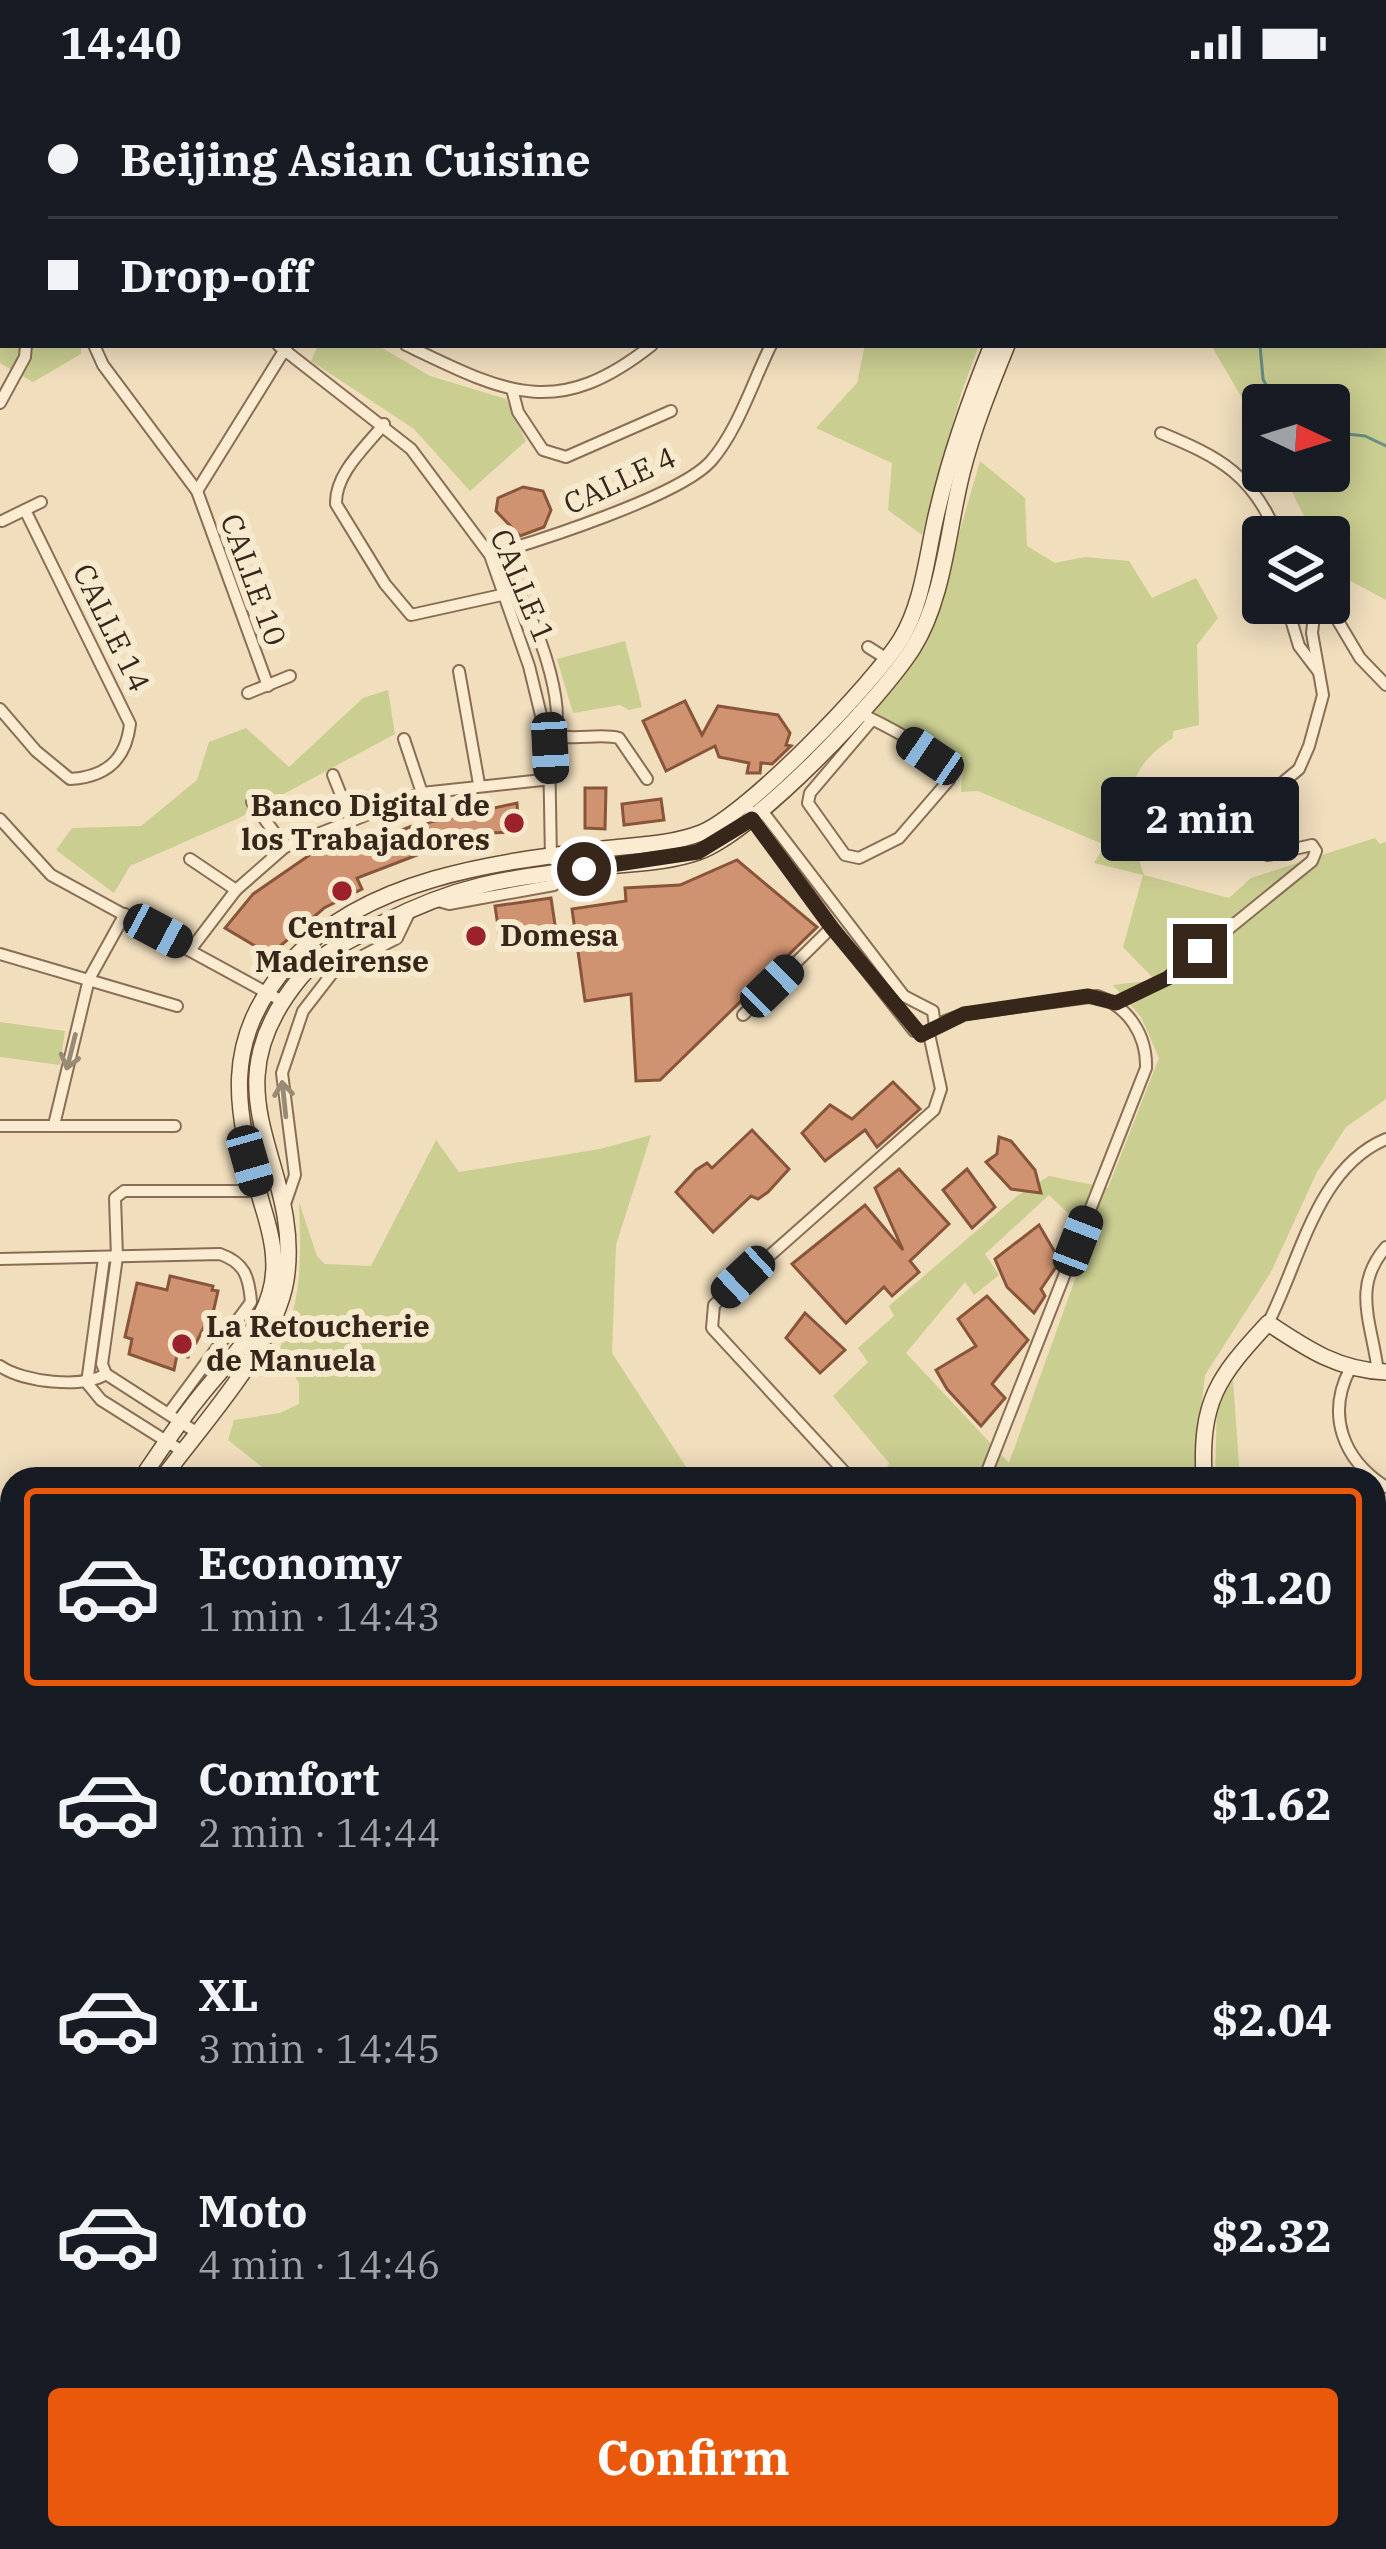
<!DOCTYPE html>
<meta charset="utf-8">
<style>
:root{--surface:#171b24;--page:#20242c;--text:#f1f3f6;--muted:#9ea1a6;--line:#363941;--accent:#ea580c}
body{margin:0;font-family:"IBM Plex Serif",serif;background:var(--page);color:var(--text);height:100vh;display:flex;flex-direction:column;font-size:45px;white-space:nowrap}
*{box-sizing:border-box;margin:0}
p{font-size:39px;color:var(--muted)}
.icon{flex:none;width:66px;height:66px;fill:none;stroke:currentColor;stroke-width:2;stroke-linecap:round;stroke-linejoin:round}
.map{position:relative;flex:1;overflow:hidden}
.sheet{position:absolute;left:0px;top:1383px;width:1386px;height:1083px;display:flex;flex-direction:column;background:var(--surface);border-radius:36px 36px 0 0;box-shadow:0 6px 30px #0003}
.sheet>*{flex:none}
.guide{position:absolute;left:0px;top:0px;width:1386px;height:264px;box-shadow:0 6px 30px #0003;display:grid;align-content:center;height:264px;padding:0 48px;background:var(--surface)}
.needle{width:78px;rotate:94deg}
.controls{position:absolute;left:1242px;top:300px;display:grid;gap:24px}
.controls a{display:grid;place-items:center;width:108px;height:108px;border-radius:12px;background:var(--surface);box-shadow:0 6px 30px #0003;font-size:60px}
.end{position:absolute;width:54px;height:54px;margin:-27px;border:15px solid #37271b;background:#fff;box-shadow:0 0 0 6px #fff}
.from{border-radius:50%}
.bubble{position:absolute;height:84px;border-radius:12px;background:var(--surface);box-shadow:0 6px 30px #0003;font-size:39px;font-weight:700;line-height:84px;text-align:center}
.car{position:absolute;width:36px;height:72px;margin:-36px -18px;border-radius:15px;box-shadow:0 0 9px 3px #0007;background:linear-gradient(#222 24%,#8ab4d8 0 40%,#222 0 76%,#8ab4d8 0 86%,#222 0)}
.guide b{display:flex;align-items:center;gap:42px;height:114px;font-size:45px}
.guide b+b{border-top:3px solid var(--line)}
.guide i{width:30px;height:30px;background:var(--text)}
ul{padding:21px 0 0;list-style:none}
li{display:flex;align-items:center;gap:36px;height:198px;margin:0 24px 18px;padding:0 24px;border:6px solid transparent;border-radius:12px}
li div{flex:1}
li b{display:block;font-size:45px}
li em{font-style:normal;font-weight:700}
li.selected{border-color:var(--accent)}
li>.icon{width:108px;height:108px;stroke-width:1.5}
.action{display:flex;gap:24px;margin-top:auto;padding:24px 48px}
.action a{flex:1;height:138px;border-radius:12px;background:var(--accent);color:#fff;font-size:48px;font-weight:700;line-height:138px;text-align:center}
.status{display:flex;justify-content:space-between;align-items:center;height:84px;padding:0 60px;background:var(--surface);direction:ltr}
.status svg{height:33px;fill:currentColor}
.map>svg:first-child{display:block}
</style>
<div class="status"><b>14:40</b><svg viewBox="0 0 49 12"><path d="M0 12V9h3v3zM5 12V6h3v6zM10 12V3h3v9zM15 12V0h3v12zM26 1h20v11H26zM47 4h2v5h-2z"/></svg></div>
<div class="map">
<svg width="1386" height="2465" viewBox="0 0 1386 2465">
<rect width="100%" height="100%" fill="#f0debd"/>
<g fill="#cace91" fill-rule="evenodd">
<path d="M 0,90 L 3,261 L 81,261 L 81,270 L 33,298 L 0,279 Z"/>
<path d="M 1383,152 L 1386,157 L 1386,516 L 1330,486 L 1329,453 L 1314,453 L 1282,387 L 1329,387 L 1329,321 L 1263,321 L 1263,350 L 1211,261 L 1383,261 Z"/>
<path d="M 318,261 L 377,261 L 430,292 L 506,315 L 526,357 L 470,407 L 414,345 L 311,277 Z"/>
<path d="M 865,261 L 979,261 L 961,310 L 922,451 L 888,426 L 892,379 L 816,344 L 857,299 Z"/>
<path d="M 980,377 L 1025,414 L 1027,462 L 1055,479 L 1085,473 L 1129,477 L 1152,514 L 1196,494 L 1218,534 L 1197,561 L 1199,641 L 1173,647 L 1173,654 C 1116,690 1125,735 1144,791 L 1229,814 L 1251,794 L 1375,754 L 1380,760 L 1386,758 L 1386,1015 L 1346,1043 L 1317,1088 L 1271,1188 L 1205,1291 L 1193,1395 L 882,1395 L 889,1379 L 833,1312 L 868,1278 L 858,1264 L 894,1232 L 889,1222 L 1017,1112 L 1049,1092 L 1108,1104 L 1159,974 L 1141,933 L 1113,901 L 1155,896 L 1123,863 L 1143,791 L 1094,779 L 1105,761 L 978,707 L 961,708 L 963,686 L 871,626 L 928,557 ZM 1049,1111 L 1091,1151 L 1009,1379 L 906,1269 L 965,1198 L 974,1211 L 999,1191 L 985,1170 Z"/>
<path d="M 625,557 L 642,623 L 629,626 L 620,621 L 573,629 L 557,575 Z"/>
<path d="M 388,606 L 395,650 L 239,734 L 130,782 L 114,809 L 56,766 L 72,744 L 141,742 L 197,696 L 209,658 L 246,644 L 289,683 L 363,614 Z"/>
<path d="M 0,938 L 65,947 L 60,981 L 0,973 Z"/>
<path d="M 651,1051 L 616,1161 L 612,1269 L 694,1395 L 277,1395 L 228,1356 L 234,1336 L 280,1329 L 299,1320 L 299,1299 L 279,1266 C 303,1214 301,1175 299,1118 L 317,1172 L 325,1180 L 371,1182 L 436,1056 L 459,1088 L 600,1065 Z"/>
<path d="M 1233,1296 L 1240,1395 L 1215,1395 L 1217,1322 Z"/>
<path d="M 1386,1949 L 1386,2465 L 1269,2465 L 1269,2454 L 1374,2454 L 1374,1960 Z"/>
<path d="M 215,2454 L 570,2454 L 580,2465 L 217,2465 Z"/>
<path d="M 1110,2454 L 1107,2465 L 691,2465 L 689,2455 Z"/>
</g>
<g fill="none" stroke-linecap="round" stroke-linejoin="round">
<g stroke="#688f83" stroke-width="3">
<path d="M 940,0 L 940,3"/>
<path d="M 1260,261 L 1263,295 L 1276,321"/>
<path d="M 1329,348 L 1365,352 L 1386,362"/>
<path d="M 727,2454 L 728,2465"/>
</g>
</g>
<g fill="#d09371" stroke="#89553a" stroke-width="3">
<path d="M 523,403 L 543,407 L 551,426 L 544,443 L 520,452 L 496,427 L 498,414 Z"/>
<path d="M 685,617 L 702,651 L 718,622 L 778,631 L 790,649 L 786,661 L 791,662 L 772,680 L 761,679 L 760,689 L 747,689 L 749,679 L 719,673 L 715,662 L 666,687 L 643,637 Z"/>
<path d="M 585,704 L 606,704 L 605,745 L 585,744 Z"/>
<path d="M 661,715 L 664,736 L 624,741 L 622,720 Z"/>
<path d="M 517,719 L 519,748 L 488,749 L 451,758 L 357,794 L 362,805 L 324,824 L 270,871 L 225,844 L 253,810 L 311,770 L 308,765 L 341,752 L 348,767 L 412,742 Z"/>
<path d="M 737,776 L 817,843 L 660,996 L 636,997 L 631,910 L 585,917 L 572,825 L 626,817 L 625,804 L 680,801 Z"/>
<path d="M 551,814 L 555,841 L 499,849 L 495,822 Z"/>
<path d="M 893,998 L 920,1025 L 877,1063 L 865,1046 L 825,1077 L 802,1049 L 830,1021 L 852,1035 Z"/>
<path d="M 752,1046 L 789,1085 L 768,1108 L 758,1115 L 751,1112 L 713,1148 L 676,1108 L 696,1086 L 707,1079 L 712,1084 Z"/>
<path d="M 999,1053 L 1011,1057 L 1035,1086 L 1041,1109 L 1011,1105 L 986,1078 L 997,1070 Z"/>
<path d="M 899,1085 L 949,1140 L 910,1177 L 919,1188 L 892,1212 L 884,1203 L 846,1239 L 792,1180 L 865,1121 L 903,1166 L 875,1104 Z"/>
<path d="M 967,1085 L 995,1123 L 972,1144 L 943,1106 Z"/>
<path d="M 1039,1141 L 1060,1177 L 1041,1205 L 1045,1212 L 1034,1229 L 1007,1203 L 995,1175 Z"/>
<path d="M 170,1192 L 213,1202 L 212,1206 L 218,1207 L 210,1242 L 205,1241 L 196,1259 L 191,1258 L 188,1273 L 177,1271 L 174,1286 L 129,1270 L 132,1255 L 125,1253 L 137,1199 L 167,1206 Z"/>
<path d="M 987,1212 L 1028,1256 L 992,1300 L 1005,1314 L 981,1342 L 947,1305 L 936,1286 L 976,1262 L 958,1235 Z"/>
<path d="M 805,1229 L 845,1266 L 820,1289 L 786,1254 Z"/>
</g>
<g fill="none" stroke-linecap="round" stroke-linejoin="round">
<defs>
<g id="minor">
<path d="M 258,0 L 263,3"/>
<path d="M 0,60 L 3,62"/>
<path d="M 0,179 L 3,185"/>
<path d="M 94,261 L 103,281 L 197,407 L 268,602"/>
<path d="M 278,261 L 411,365 L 490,471 L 529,582 L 549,664 L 551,775"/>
<path d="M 406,261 C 506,309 556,337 652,261"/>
<path d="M 512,305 L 518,328 L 543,366 L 566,373 L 671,327"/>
<path d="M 0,319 L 25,273 L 26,261"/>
<path d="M 384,340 C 366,363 335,389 336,420 L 385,500 L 411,531 L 506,510 L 521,514 C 539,545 572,634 549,664"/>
<path d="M 1161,349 C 1220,373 1254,392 1278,453"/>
<path d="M 197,407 L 287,262"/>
<path d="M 2,437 L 41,418"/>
<path d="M 490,471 C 538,457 680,412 711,377 C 738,346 753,297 771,261"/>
<path d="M 1286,519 L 1299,562 L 1318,587"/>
<path d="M 868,563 L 887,575"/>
<path d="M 459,587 L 479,700"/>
<path d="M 248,609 L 290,592"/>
<path d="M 0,625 L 36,667 L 70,695 C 106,693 126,676 130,640 L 25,426"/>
<path d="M 858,628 C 889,644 935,663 949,696 L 899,754 L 859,774 L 845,771 L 808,719 L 810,709 L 872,636"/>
<path d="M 558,652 C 579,656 600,649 619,654 L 647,695"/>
<path d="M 404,655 L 422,709"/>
<path d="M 333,691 L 351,736"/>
<path d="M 252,718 L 285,763"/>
<path d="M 760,724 L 904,912 L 933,927 L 935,943"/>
<path d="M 750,727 L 832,843 L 914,947 L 929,950"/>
<path d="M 0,735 L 51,791 L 282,917"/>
<path d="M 190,775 L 236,806"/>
<path d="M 435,816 L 449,820 L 554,801"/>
<path d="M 191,865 L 236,806 L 285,763 L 422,709 L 551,695"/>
<path d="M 0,870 L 177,922"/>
<path d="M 1116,919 L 1168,894 L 1312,777 L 1316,767 L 1312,761 L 1268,771 L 1261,768 L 1261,760 L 1281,700 L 1299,685 L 1309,662 L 1323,611 L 1312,549 L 1314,532 L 1323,528 L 1335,532 L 1360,574 L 1386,601"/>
<path d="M 743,931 L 832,843"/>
<path d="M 937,940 L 964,930 L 1097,912 C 1128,922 1147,951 1146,984 L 984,1395"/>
<path d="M 54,1041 L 89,895 L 125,830"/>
<path d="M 0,1042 L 175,1042"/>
<path d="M 283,1126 L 295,1091 L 282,989 L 303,927 L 334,887 L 397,854 L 411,825"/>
<path d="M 104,1174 L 87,1299 L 101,1316 L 182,1367"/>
<path d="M 0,1175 L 220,1170 C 245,1179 249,1193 251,1218 L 169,1329"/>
<path d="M 1268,1239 C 1300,1178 1316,1084 1386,1055"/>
<path d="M 0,1282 C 23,1298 82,1305 106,1290"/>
<path d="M 1350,1285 C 1326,1331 1343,1376 1386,1403"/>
<path d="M 1378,1288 C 1372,1239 1351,1203 1386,1163"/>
<path d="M 196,1348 L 106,1290 L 102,1280 L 117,1173 L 115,1114 L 124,1107 L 259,1107"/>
<path d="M 851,1395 L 712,1244 L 714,1221 L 934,1026 L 941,1005 L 929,950"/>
<path d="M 0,1707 L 12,1698"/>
<path d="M 1374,1754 L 1386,1751"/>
<path d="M 0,1830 L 12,1838"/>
<path d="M 1199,2454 L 1199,2465"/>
<path d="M 1116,2465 L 1118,2454"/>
</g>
<g id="secondary">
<path d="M 1033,3 L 1033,0"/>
<path d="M 1050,3 L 1051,0"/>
<path d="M 141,1395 C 158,1370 175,1344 193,1321 C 219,1286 258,1252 270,1209 C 279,1179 271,1149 262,1120 C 235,1025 219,957 293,875 C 368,793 499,778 603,765 C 635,761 670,761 701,749 C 747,731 874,599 901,555 C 924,517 927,467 938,424 C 951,368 970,315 992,261"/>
<path d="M 162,1395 C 202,1340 275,1263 286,1196 C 304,1079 202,1013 300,894 C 323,866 352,856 383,839 C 462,798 513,794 600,783 C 632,779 667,779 698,768 C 754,748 880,616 913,564 C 944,515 948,444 962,389 C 973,345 990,303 1007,261"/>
<path d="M 1204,1395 C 1200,1317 1217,1294 1268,1239 C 1307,1265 1338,1286 1386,1288"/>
<path d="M 0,1591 L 12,1574"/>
<path d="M 0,1616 L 12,1600"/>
<path d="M 661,2465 L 666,2454"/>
</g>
</defs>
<use href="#minor" stroke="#896e55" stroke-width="14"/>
<use href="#secondary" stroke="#6a4f39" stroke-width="18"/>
<use href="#minor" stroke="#fbecd1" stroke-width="10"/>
<use href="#secondary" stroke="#fbecd1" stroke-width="15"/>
</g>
<defs><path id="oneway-shaft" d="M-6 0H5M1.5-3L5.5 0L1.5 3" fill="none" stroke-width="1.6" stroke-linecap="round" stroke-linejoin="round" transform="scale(3)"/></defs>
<g stroke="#998a76">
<use href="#oneway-shaft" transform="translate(71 968) rotate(104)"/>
<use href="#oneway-shaft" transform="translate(284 1015) rotate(-96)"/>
</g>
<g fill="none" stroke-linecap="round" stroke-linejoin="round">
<path stroke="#37271b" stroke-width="15" d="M 584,785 L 698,768 L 752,735 L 832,844 L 921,951 L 964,930 L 1088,912 L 1116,919 L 1168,894 L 1200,867"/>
</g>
<g fill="#9b222a" stroke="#f7e9cd" stroke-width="4.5">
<circle cx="514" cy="739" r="12"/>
<circle cx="342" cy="807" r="12"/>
<circle cx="476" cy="852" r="12"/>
<circle cx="182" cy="1260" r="12"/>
</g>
<g text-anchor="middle" stroke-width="12" stroke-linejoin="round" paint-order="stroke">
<g font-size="30" fill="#37271b" stroke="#f7e9cd">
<text transform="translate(620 397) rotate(-25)" y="10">CALLE 4</text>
<text transform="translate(253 496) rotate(70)" y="10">CALLE 10</text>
<text transform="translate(522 502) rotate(67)" y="10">CALLE 1</text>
<text transform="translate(111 544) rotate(64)" y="10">CALLE 14</text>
</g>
<g font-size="30" font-weight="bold" fill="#37271b" stroke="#f7e9cd" text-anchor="start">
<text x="490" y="732" text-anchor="end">Banco Digital de<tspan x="490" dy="34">los Trabajadores</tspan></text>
<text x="342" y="854" text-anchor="middle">Central<tspan x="342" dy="34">Madeirense</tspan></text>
<text x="500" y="862">Domesa</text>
<text x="206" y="1253">La Retoucherie<tspan x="206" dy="34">de Manuela</tspan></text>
</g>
</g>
</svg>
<div class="controls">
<a><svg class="needle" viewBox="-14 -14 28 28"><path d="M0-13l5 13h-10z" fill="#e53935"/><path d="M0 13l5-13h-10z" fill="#9ea1a6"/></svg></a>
<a><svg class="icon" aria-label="layers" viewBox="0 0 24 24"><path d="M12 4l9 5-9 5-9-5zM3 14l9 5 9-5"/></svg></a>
</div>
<i class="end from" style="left:584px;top:785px"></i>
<i class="end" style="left:1200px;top:867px"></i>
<div class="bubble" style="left:1101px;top:693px;width:198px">2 min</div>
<i class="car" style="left:550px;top:664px;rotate:177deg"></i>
<i class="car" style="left:930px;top:672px;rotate:304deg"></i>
<i class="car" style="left:158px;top:847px;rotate:118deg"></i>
<i class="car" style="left:772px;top:902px;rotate:46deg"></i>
<i class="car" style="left:250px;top:1077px;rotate:164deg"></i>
<i class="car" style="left:1078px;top:1157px;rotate:21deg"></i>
<i class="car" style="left:743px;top:1193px;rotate:227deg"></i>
<div class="guide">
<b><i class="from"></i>Beijing Asian Cuisine</b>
<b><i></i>Drop-off</b>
</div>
<section class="sheet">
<ul>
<li class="selected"><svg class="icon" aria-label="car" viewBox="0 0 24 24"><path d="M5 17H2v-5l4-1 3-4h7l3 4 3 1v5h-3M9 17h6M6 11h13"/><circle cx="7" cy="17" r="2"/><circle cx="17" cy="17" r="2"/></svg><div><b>Economy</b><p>1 min · 14:43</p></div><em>$1.20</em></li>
<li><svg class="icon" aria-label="car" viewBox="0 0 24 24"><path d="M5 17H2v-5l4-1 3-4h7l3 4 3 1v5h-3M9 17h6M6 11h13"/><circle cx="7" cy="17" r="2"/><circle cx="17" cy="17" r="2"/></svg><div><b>Comfort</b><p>2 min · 14:44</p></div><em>$1.62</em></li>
<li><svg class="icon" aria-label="car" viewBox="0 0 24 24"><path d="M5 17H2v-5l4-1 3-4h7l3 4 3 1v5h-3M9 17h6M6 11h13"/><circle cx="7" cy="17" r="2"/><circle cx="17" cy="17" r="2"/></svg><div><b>XL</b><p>3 min · 14:45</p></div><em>$2.04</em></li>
<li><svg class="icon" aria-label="car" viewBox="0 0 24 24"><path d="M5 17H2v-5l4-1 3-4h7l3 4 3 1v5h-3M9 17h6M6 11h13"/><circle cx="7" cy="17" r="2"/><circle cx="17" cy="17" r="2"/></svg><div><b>Moto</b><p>4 min · 14:46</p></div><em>$2.32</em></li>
</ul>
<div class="action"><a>Confirm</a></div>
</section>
</div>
